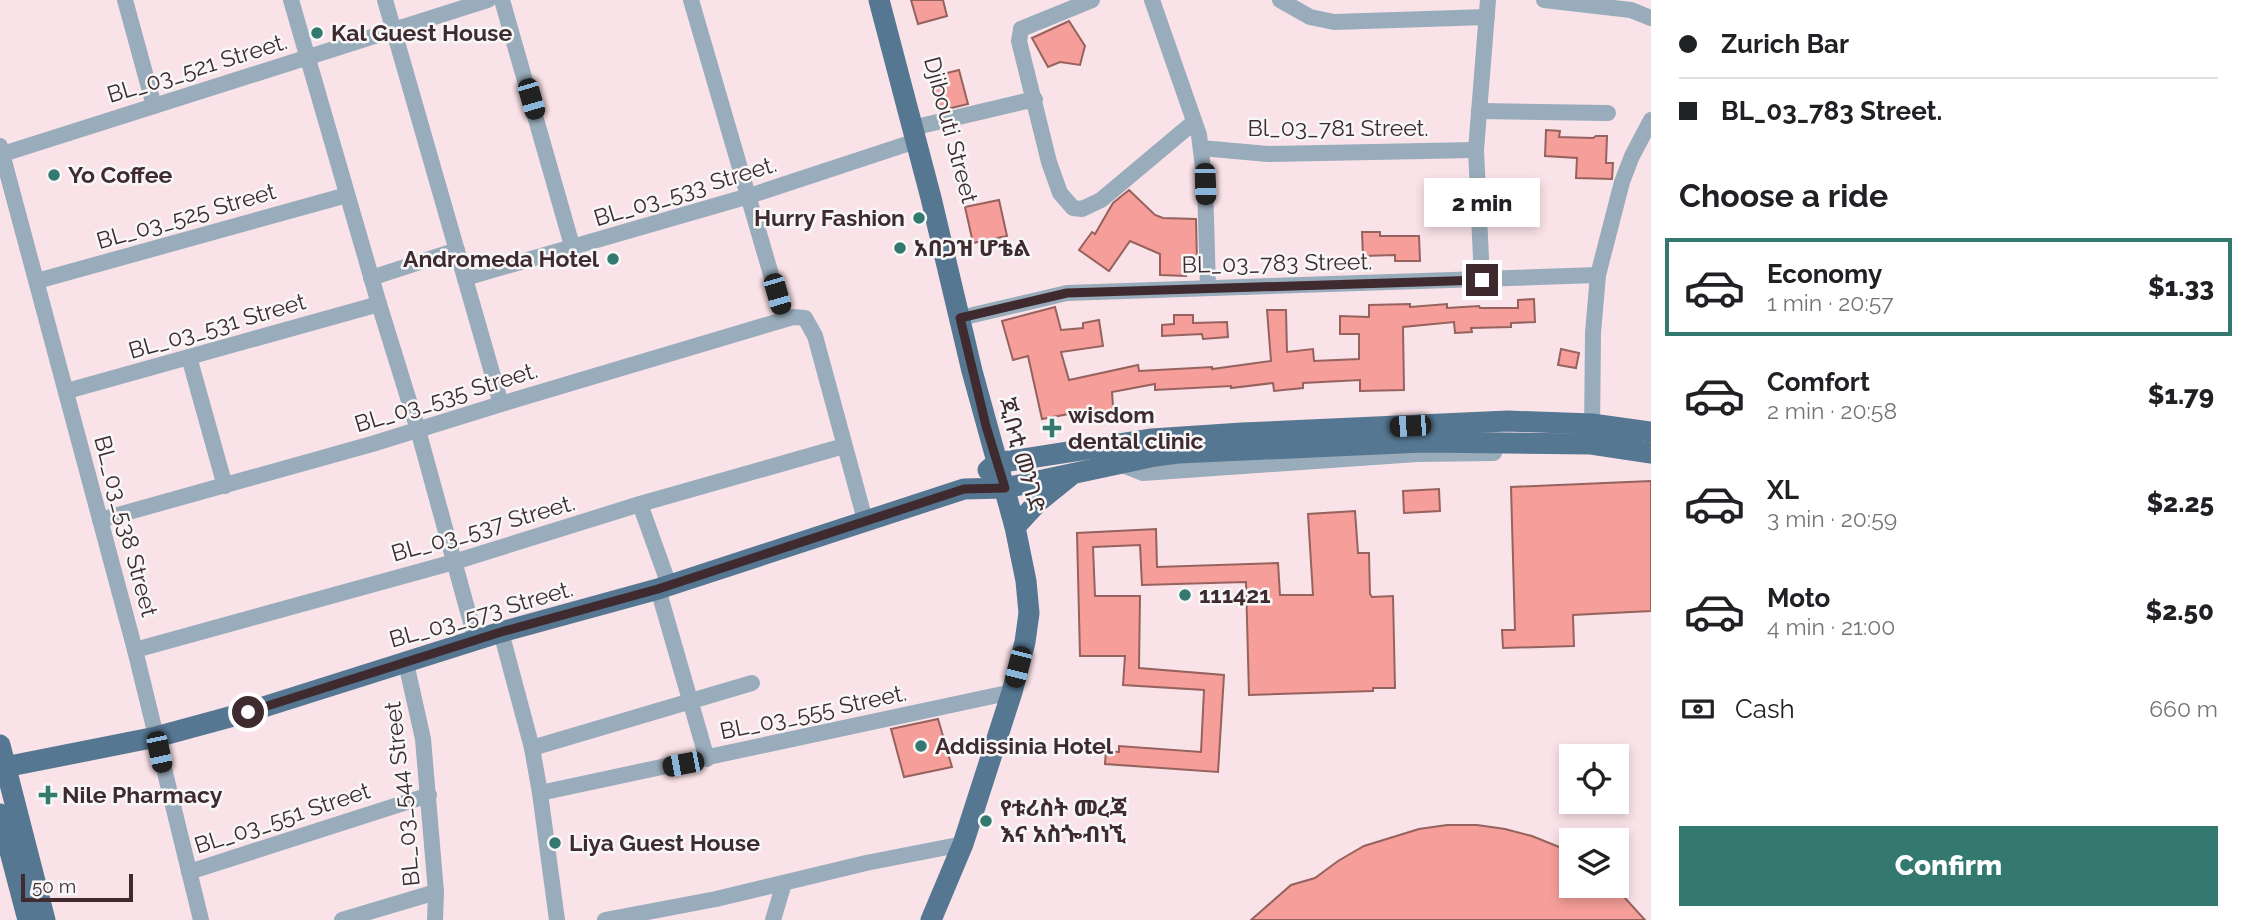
<!DOCTYPE html>
<meta charset="utf-8">
<style>
:root{--surface:#fff;--page:#f6f6f6;--text:#202124;--muted:#757577;--line:#e0e0e0;--accent:#33796f}
body{margin:0;font-family:Raleway,"Noto Sans Ethiopic",sans-serif;background:var(--page);color:var(--text);height:100vh;display:flex;flex-direction:column;font-size:26px;white-space:nowrap}
*{box-sizing:border-box;margin:0}
p{font-size:23px;color:var(--muted)}
.icon{flex:none;width:38px;height:38px;fill:none;stroke:currentColor;stroke-width:2;stroke-linecap:round;stroke-linejoin:round}
.map{position:relative;flex:1;overflow:hidden}
.details{display:flex;flex-direction:column;background:var(--surface);width:595px}
.details>*{flex:none}
.hud{display:grid;align-content:center;height:154px;padding:0 28px;background:var(--surface)}
.fabs{position:absolute;left:1559px;top:744px;display:grid;gap:14px}
.fabs a{display:grid;place-items:center;width:70px;height:70px;border-radius:0px;background:var(--surface);box-shadow:0 4px 10px #0003;font-size:35px}
.scale{position:absolute;left:21px;bottom:18px;width:112px;box-sizing:border-box;padding-left:7px;border:4px solid #3f2a2f;border-top:0;font-size:19px;line-height:24px;white-space:nowrap;color:#3f2a2f;-webkit-text-stroke:5px #f7f7f7;paint-order:stroke}
.end{position:absolute;width:32px;height:32px;margin:-16px;border:9px solid #3f2a2f;background:#fff;box-shadow:0 0 0 4px #fff}
.from{border-radius:50%}
.bubble{position:absolute;height:49px;border-radius:0px;background:var(--surface);box-shadow:0 4px 10px #0003;font-size:23px;font-weight:800;line-height:49px;text-align:center}
.car{position:absolute;width:21px;height:42px;margin:-21px -10px;border-radius:9px;box-shadow:0 0 5px 2px #0007;background:linear-gradient(#222 24%,#8ab4d8 0 40%,#222 0 76%,#8ab4d8 0 86%,#222 0)}
.hud b{display:flex;align-items:center;gap:24px;height:66px;font-size:26px}
.hud b+b{border-top:2px solid var(--line)}
.hud i{width:18px;height:18px;background:var(--text)}
ul{padding:0;list-style:none}
li{display:flex;align-items:center;gap:21px;height:98px;margin:0 14px 10px;padding:0 14px;border:4px solid transparent;border-radius:0px}
li div{flex:1}
li b{display:block;font-size:26px}
li em{font-style:normal;font-weight:800}
li.selected{border-color:var(--accent)}
li>.icon{width:63px;height:63px;stroke-width:1.5}
h2{padding:0 28px;font-size:32px;line-height:84px}
.pay{display:flex;align-items:center;gap:18px;height:77px;padding:0 28px;font-size:26px}
.pay p{margin-inline-start:auto}
.button{display:flex;gap:14px;margin-top:auto;padding:14px 28px}
.button a{flex:1;height:80px;border-radius:0px;background:var(--accent);color:#fff;font-size:28px;font-weight:800;line-height:80px;text-align:center}
main{display:flex;flex:1;min-height:0}
.map>svg:first-child{display:block}
</style>
<main>
<div class="map">
<svg width="1651" height="920" viewBox="0 0 1651 920">
<rect width="100%" height="100%" fill="#fae3e8"/>
<g fill="#f69e99" stroke="#95625e" stroke-width="2">
<path d="M 911,0 L 943,0 L 947,16 L 918,24 Z"/>
<path d="M 1069,21 L 1085,46 L 1080,65 L 1060,62 L 1048,67 L 1032,38 Z"/>
<path d="M 959,70 L 968,104 L 939,111 L 931,77 Z"/>
<path d="M 1546,130 L 1560,131 L 1559,137 L 1593,138 L 1596,136 L 1607,136 L 1606,163 L 1613,163 L 1612,179 L 1576,178 L 1577,158 L 1545,156 Z"/>
<path d="M 1129,190 L 1155,215 L 1163,218 L 1196,219 L 1197,262 L 1186,262 L 1186,276 L 1160,275 L 1160,254 L 1130,241 L 1109,271 L 1079,250 L 1092,232 L 1095,234 L 1113,203 Z"/>
<path d="M 999,200 L 1007,236 L 973,243 L 965,207 Z"/>
<path d="M 1362,232 L 1380,232 L 1380,236 L 1419,236 L 1420,261 L 1395,261 L 1395,255 L 1363,256 Z"/>
<path d="M 1534,299 L 1535,322 L 1511,323 L 1511,327 L 1471,328 L 1472,332 L 1455,333 L 1454,322 L 1403,327 L 1404,390 L 1360,391 L 1360,380 L 1303,383 L 1303,388 L 1274,391 L 1273,383 L 1231,388 L 1231,386 L 1155,390 L 1155,384 L 1112,392 L 1114,420 L 1091,422 L 1090,410 L 1042,419 L 1028,356 L 1013,360 L 1002,321 L 1055,307 L 1061,330 L 1083,328 L 1083,323 L 1099,320 L 1103,346 L 1061,352 L 1069,380 L 1138,365 L 1139,371 L 1212,367 L 1212,369 L 1271,361 L 1267,310 L 1286,310 L 1287,352 L 1313,349 L 1314,361 L 1359,359 L 1359,334 L 1340,334 L 1340,316 L 1369,317 L 1369,305 L 1410,304 L 1410,307 L 1447,304 L 1447,308 L 1479,306 L 1480,308 L 1518,308 L 1518,300 Z"/>
<path d="M 1174,315 L 1193,315 L 1193,323 L 1227,322 L 1228,337 L 1203,339 L 1202,334 L 1162,336 L 1162,325 L 1174,324 Z"/>
<path d="M 1561,349 L 1579,353 L 1576,368 L 1558,365 Z"/>
<path d="M 1651,481 L 1651,611 L 1573,615 L 1574,646 L 1503,648 L 1502,630 L 1515,630 L 1511,487 Z"/>
<path d="M 1439,489 L 1440,511 L 1404,513 L 1403,491 Z"/>
<path d="M 1355,511 L 1358,553 L 1369,553 L 1370,594 L 1372,597 L 1393,596 L 1395,688 L 1373,688 L 1373,691 L 1249,695 L 1246,582 L 1142,585 L 1140,545 L 1093,547 L 1095,596 L 1140,596 L 1139,668 L 1224,675 L 1218,772 L 1105,764 L 1106,751 L 1119,752 L 1119,746 L 1201,752 L 1204,690 L 1123,685 L 1125,656 L 1080,656 L 1077,533 L 1156,529 L 1157,567 L 1278,563 L 1280,595 L 1313,595 L 1308,514 Z"/>
<path d="M 938,719 L 952,767 L 904,777 L 891,729 Z"/>
<path d="M 1447,825 L 1477,825 L 1505,829 L 1532,836 L 1559,847 L 1572,854 L 1572,886 L 1614,886 L 1645,920 L 1251,920 L 1291,885 L 1315,878 L 1338,861 L 1364,846 L 1419,829 Z"/>
</g>
<g fill="none" stroke-linecap="round" stroke-linejoin="round">
<g stroke="#99acbb" stroke-width="16">
<path d="M 125,0 L 154,106"/>
<path d="M 291,0 L 379,304 L 418,430 L 476,641"/>
<path d="M 385,0 L 501,404"/>
<path d="M 502,0 L 573,249"/>
<path d="M 691,0 L 784,319"/>
<path d="M 1092,0 L 1021,29 L 1019,41 L 1049,162 L 1060,193 L 1073,208 L 1082,209 L 1101,200 L 1194,122"/>
<path d="M 1152,0 L 1199,135 L 1205,184 L 1208,287"/>
<path d="M 1280,0 L 1310,17 L 1334,22 L 1487,17"/>
<path d="M 1544,0 L 1631,10 L 1651,18"/>
<path d="M 1479,111 L 1608,113"/>
<path d="M 912,128 L 1035,99"/>
<path d="M 0,146 L 135,650 L 201,920"/>
<path d="M 1201,148 L 1268,154 L 1476,150"/>
<path d="M 0,155 L 488,0"/>
<path d="M 371,278 L 457,250"/>
<path d="M 465,278 L 749,196 L 916,141"/>
<path d="M 1482,280 L 1476,150 L 1488,0"/>
<path d="M 37,281 L 347,195"/>
<path d="M 960,318 L 1067,293 L 1598,275"/>
<path d="M 189,357 L 225,486"/>
<path d="M 67,391 L 379,304"/>
<path d="M 1592,433 L 1593,333 L 1598,275 L 1622,182 L 1632,156 L 1651,120"/>
<path d="M 1120,464 L 1143,473 L 1417,454 L 1494,453"/>
<path d="M 640,504 L 669,585"/>
<path d="M 100,520 L 372,444 L 501,404 L 793,317 L 805,318 L 815,336 L 865,520"/>
<path d="M 658,589 L 707,759"/>
<path d="M 501,632 L 532,748 L 540,793 L 557,920"/>
<path d="M 135,650 L 454,562 L 640,504 L 844,446"/>
<path d="M 406,663 L 423,739 L 436,892 L 435,920"/>
<path d="M 532,748 L 752,683"/>
<path d="M 540,793 L 1012,692"/>
<path d="M 189,872 L 429,795"/>
<path d="M 342,920 L 436,892"/>
<path d="M 605,920 L 716,899 L 866,863 L 963,844"/>
<path d="M 773,920 L 784,883"/>
</g>
<g stroke="#567792" stroke-width="21">
<path d="M 879,0 L 931,198 L 972,371 L 1015,527 L 1026,581 L 1029,613 L 1025,642 L 1012,692 L 963,844 L 931,920"/>
<path d="M 988,470 L 997,463 L 1152,439 L 1242,433 L 1508,421 L 1592,424 L 1651,432"/>
<path d="M 1015,527 L 1039,501 L 1070,476"/>
<path d="M 0,745 L 45,920"/>
<path d="M 0,768 L 156,737 L 248,712 L 501,632 L 658,589 L 964,489 L 1005,488 L 1155,456 L 1178,453 L 1423,442 L 1591,444 L 1651,453"/>
<path d="M 0,814 L 28,920"/>
</g>
</g>
<g fill="none" stroke-linecap="round" stroke-linejoin="round">
<path stroke="#3f2a2f" stroke-width="9" d="M 248,712 L 501,632 L 658,589 L 964,489 L 1005,488 L 986,426 L 960,318 L 1067,293 L 1482,280"/>
</g>
<g fill="#33796f" stroke="#f7f7f7" stroke-width="2.5">
<circle cx="317" cy="33" r="7"/>
<circle cx="54" cy="175" r="7"/>
<circle cx="919" cy="218" r="7"/>
<circle cx="900" cy="248" r="7"/>
<circle cx="613" cy="259" r="7"/>
<path d="M1048.5 417.5h7v7h7v7h-7v7h-7v-7h-7v-7h7z"/>
<circle cx="1185" cy="595" r="7"/>
<circle cx="921" cy="746" r="7"/>
<path d="M44.5 784.5h7v7h7v7h-7v7h-7v-7h-7v-7h7z"/>
<circle cx="986" cy="821" r="7"/>
<circle cx="555" cy="843" r="7"/>
</g>
<g text-anchor="middle" stroke-width="5" stroke-linejoin="round" paint-order="stroke">
<g font-size="23" font-weight="bold" fill="#3f2a2f" stroke="#f7f7f7" text-anchor="start">
<text x="331" y="41">Kal Guest House</text>
<text x="68" y="183">Yo Coffee</text>
<text x="905" y="226" text-anchor="end">Hurry Fashion</text>
<text x="914" y="256">አበጋዝ ሆቴል</text>
<text x="599" y="267" text-anchor="end">Andromeda Hotel</text>
<text x="1068" y="423">wisdom<tspan x="1068" dy="26">dental clinic</tspan></text>
<text x="1199" y="603">111421</text>
<text x="935" y="754">Addissinia Hotel</text>
<text x="62" y="803">Nile Pharmacy</text>
<text x="1000" y="816">የቱሪስት መረጃ<tspan x="1000" dy="26">እና አስጐብነኚ</tspan></text>
<text x="569" y="851">Liya Guest House</text>
</g>
<g font-size="23" fill="#3f2a2f" stroke="#f7f7f7">
<text transform="translate(197 68) rotate(-17)" y="8">BL_03_521 Street.</text>
<text x="1338" y="136">Bl_03_781 Street.</text>
<text transform="translate(951 130) rotate(75)" y="8">Djibouti Street</text>
<text transform="translate(685 191) rotate(-17)" y="8">BL_03_533 Street.</text>
<text transform="translate(186 216) rotate(-16)" y="8">BL_03_525 Street</text>
<text transform="translate(1277 263) rotate(-1)" y="8">BL_03_783 Street.</text>
<text transform="translate(217 326) rotate(-16)" y="8">BL_03_531 Street</text>
<text transform="translate(446 397) rotate(-17)" y="8">BL_03_535 Street.</text>
<text transform="translate(1022 455) rotate(74)" y="8">ጂቡቲ መንገድ</text>
<text transform="translate(126 526) rotate(75)" y="8">BL_03_538 Street</text>
<text transform="translate(483 528) rotate(-16)" y="8">BL_03_537 Street.</text>
<text transform="translate(481 614) rotate(-16)" y="8">BL_03_573 Street.</text>
<text transform="translate(813 712) rotate(-12)" y="8">BL_03_555 Street.</text>
<text transform="translate(402 794) rotate(-96)" y="8">BL_03_544 Street</text>
<text transform="translate(282 818) rotate(-18)" y="8">BL_03_551 Street</text>
</g>
</g>
</svg>
<div class="fabs">
<a><svg class="icon" aria-label="locate" viewBox="0 0 24 24"><circle cx="12" cy="12" r="6"/><path d="M12 2v4M12 18v4M2 12h4M18 12h4"/></svg></a>
<a><svg class="icon" aria-label="layers" viewBox="0 0 24 24"><path d="M12 4l9 5-9 5-9-5zM3 14l9 5 9-5"/></svg></a>
</div>
<div class="scale">50 m</div>
<i class="end from" style="left:248px;top:712px"></i>
<i class="end" style="left:1482px;top:280px"></i>
<div class="bubble" style="left:1424px;top:178px;width:116px">2 min</div>
<i class="car" style="left:531px;top:99px;rotate:164deg"></i>
<i class="car" style="left:1205px;top:184px;rotate:178deg"></i>
<i class="car" style="left:777px;top:294px;rotate:164deg"></i>
<i class="car" style="left:1410px;top:426px;rotate:267deg"></i>
<i class="car" style="left:1018px;top:667px;rotate:194deg"></i>
<i class="car" style="left:159px;top:752px;rotate:168deg"></i>
<i class="car" style="left:683px;top:764px;rotate:259deg"></i>
</div>
<section class="details">
<div class="hud">
<b><i class="from"></i>Zurich Bar</b>
<b><i></i>BL_03_783 Street.</b>
</div>
<h2>Choose a ride</h2>
<ul>
<li class="selected"><svg class="icon" aria-label="car" viewBox="0 0 24 24"><path d="M5 17H2v-5l4-1 3-4h7l3 4 3 1v5h-3M9 17h6M6 11h13"/><circle cx="7" cy="17" r="2"/><circle cx="17" cy="17" r="2"/></svg><div><b>Economy</b><p>1 min · 20:57</p></div><em>$1.33</em></li>
<li><svg class="icon" aria-label="car" viewBox="0 0 24 24"><path d="M5 17H2v-5l4-1 3-4h7l3 4 3 1v5h-3M9 17h6M6 11h13"/><circle cx="7" cy="17" r="2"/><circle cx="17" cy="17" r="2"/></svg><div><b>Comfort</b><p>2 min · 20:58</p></div><em>$1.79</em></li>
<li><svg class="icon" aria-label="car" viewBox="0 0 24 24"><path d="M5 17H2v-5l4-1 3-4h7l3 4 3 1v5h-3M9 17h6M6 11h13"/><circle cx="7" cy="17" r="2"/><circle cx="17" cy="17" r="2"/></svg><div><b>XL</b><p>3 min · 20:59</p></div><em>$2.25</em></li>
<li><svg class="icon" aria-label="car" viewBox="0 0 24 24"><path d="M5 17H2v-5l4-1 3-4h7l3 4 3 1v5h-3M9 17h6M6 11h13"/><circle cx="7" cy="17" r="2"/><circle cx="17" cy="17" r="2"/></svg><div><b>Moto</b><p>4 min · 21:00</p></div><em>$2.50</em></li>
</ul>
<div class="pay"><svg class="icon" aria-label="cash" viewBox="0 0 24 24"><path d="M3 7h18v10H3z"/><circle cx="12" cy="12" r="2"/></svg>Cash<p>660 m</p></div>
<div class="button"><a>Confirm</a></div>
</section>
</main>
